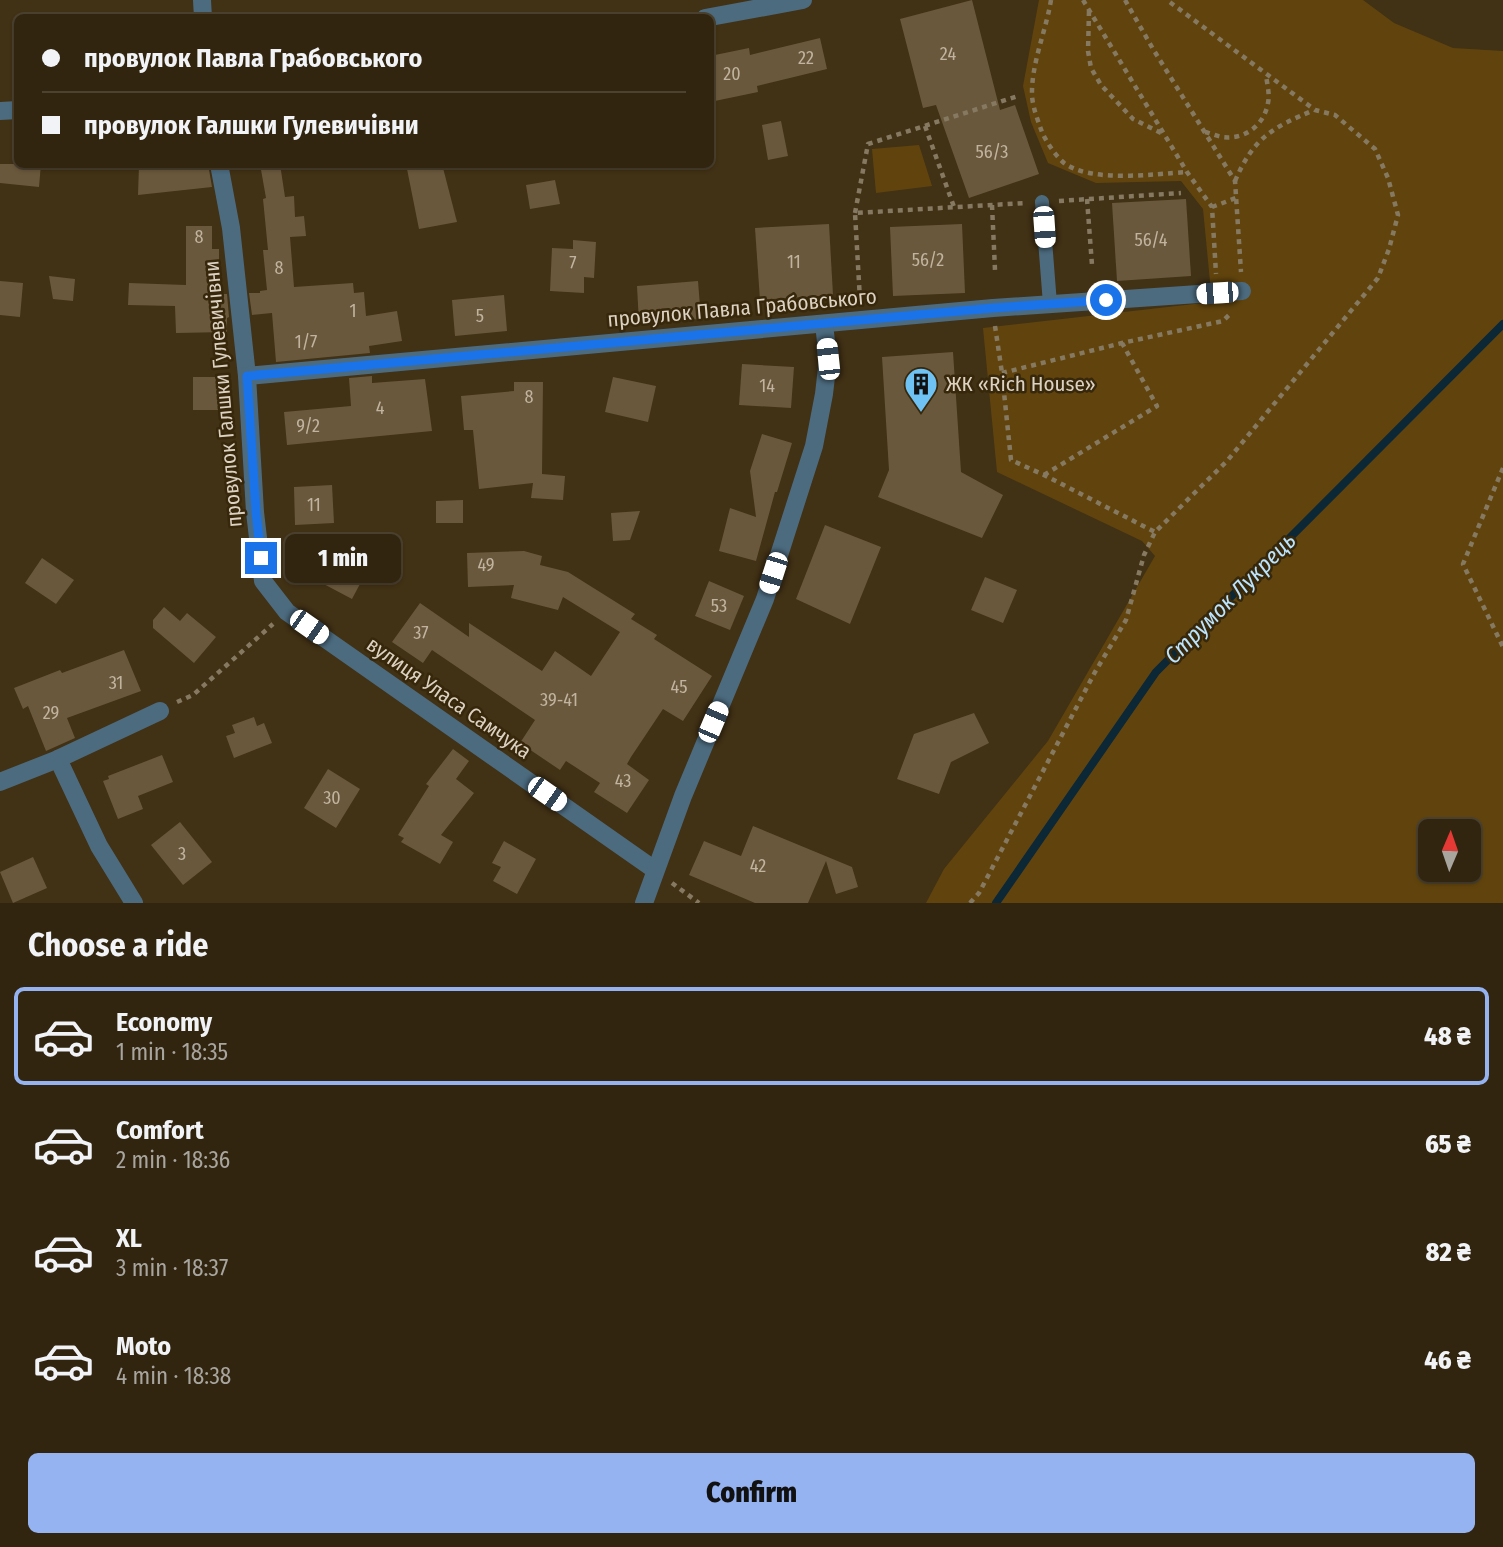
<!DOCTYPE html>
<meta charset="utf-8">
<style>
:root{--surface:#312510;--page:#3d311e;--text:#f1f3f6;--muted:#a8a59f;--line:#4c4230;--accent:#95b2f1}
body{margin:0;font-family:"Fira Sans Condensed",sans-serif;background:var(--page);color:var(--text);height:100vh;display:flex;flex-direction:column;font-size:26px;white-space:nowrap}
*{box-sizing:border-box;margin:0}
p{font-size:23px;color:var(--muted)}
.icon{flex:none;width:38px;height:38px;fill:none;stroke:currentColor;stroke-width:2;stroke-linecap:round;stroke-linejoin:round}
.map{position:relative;height:903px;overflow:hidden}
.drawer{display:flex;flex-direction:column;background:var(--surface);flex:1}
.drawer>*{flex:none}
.guide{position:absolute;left:14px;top:14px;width:700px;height:154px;border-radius:10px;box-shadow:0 2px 5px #0004,0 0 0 2px var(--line);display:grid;align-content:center;height:154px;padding:0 28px;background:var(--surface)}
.needle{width:46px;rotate:2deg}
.fabs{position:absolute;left:1418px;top:819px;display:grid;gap:14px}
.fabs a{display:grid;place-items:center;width:63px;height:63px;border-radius:10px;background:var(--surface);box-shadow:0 2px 5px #0004,0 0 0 2px var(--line);font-size:35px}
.end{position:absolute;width:32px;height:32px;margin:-16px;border:9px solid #1a73e8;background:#fff;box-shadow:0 0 0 4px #fff}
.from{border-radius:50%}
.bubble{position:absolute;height:49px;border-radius:10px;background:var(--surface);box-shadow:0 2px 5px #0004,0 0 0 2px var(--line);font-size:23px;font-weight:800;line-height:49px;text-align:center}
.car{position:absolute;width:21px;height:42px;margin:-21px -10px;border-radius:9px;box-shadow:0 0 5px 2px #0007;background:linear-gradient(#fff 24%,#345 0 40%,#fff 0 76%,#345 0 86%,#fff 0)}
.guide b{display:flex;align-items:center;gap:24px;height:66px;font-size:26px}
.guide b+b{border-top:2px solid var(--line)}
.guide i{width:18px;height:18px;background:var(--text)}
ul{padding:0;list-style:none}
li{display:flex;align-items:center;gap:21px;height:98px;margin:0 14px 10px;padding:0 14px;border:4px solid transparent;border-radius:10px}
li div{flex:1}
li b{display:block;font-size:26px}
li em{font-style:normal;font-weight:800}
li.current{border-color:var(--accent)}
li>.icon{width:63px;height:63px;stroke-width:1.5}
h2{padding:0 28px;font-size:32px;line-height:84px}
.primary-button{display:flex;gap:14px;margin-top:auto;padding:14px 28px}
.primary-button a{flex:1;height:80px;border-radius:10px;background:var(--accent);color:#111;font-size:28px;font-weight:800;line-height:80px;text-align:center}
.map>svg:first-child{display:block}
</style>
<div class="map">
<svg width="1503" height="903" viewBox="0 0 1503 903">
<rect width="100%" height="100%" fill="#413115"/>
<g fill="#61440d" fill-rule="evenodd">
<path d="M 1039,0 L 1363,0 L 1394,23 L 1453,48 L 1503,51 L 1503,903 L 926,903 L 944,869 L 1048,741 L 1155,556 L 1142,541 L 997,472 L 983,328 L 1212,302 L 1203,209 L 1181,181 L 1096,183 L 1048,163 L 1031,122 L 1023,86 ZM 1430,831 L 1468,831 L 1468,870 L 1430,870 Z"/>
<path d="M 919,145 L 932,186 L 876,193 L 872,149 Z"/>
</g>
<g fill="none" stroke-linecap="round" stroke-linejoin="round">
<path stroke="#0c2736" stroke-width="8" d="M 996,903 L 1156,672 L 1503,324"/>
</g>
<g fill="#6a583c">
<path d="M 972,0 L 1000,110 L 1015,105 L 1039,174 L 969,198 L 936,105 L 923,108 L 900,19 Z"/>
<path d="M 820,38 L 827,69 L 757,86 L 758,92 L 710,102 L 710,56 L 749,48 L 750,55 Z"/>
<path d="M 781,121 L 788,156 L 768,160 L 762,125 Z"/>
<path d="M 0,164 L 41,164 L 39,187 L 0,183 Z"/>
<path d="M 208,164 L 212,187 L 138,195 L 139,165 Z"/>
<path d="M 260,164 L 280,164 L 285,197 L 294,196 L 295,217 L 304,216 L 306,236 L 290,237 L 294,287 L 353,283 L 354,293 L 364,292 L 366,316 L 397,311 L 402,341 L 369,346 L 370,353 L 276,362 L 272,313 L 252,315 L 249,293 L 260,293 L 260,291 L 267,290 L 263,250 L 268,250 L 263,199 L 266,198 Z"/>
<path d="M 406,164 L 442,164 L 457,222 L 419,229 Z"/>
<path d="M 555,180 L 560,204 L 530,209 L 526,185 Z"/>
<path d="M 1186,199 L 1191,276 L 1117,281 L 1112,203 Z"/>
<path d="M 829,224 L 833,295 L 760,300 L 755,228 Z"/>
<path d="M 962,224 L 965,293 L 893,296 L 890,227 Z"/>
<path d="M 186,226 L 212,226 L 212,249 L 219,249 L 219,294 L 227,294 L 229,317 L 227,318 L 227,332 L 176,333 L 175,306 L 128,305 L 129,283 L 186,285 Z"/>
<path d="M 573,240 L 596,242 L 594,278 L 584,277 L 584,293 L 550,291 L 552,248 L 573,249 Z"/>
<path d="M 49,276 L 75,279 L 73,301 L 53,299 Z"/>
<path d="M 0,281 L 23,283 L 20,317 L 0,315 Z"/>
<path d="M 698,281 L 701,319 L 639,323 L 637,286 Z"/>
<path d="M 504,295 L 507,331 L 455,336 L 452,300 Z"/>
<path d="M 953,352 L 961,472 L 1003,495 L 982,538 L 878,497 L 889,470 L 882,357 Z"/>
<path d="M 742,364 L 794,367 L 791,408 L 739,405 Z"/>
<path d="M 372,376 L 372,383 L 425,379 L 432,431 L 287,445 L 284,412 L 351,406 L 349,378 Z"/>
<path d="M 193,377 L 227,377 L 228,410 L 193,410 Z"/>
<path d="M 613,377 L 656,386 L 648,422 L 605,412 Z"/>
<path d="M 514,382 L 543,382 L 542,474 L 565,476 L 563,500 L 531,498 L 533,483 L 479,489 L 473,430 L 464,430 L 461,396 L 514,391 Z"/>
<path d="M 762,434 L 792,443 L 777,492 L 775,492 L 756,561 L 719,551 L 730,508 L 756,517 L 750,471 Z"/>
<path d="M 332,485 L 334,523 L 295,525 L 294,487 Z"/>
<path d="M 463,500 L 463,523 L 436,523 L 436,501 Z"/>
<path d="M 640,511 L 630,540 L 613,541 L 611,513 Z"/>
<path d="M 825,525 L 881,547 L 850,624 L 796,599 Z"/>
<path d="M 524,551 L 542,556 L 540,565 L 568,572 L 635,614 L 631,619 L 657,635 L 654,639 L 712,676 L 683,721 L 663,709 L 631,757 L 627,764 L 649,780 L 627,813 L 594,792 L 600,783 L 566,761 L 560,770 L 520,743 L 535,720 L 432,650 L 423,663 L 392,642 L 420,603 L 469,637 L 469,623 L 542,671 L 555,651 L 591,676 L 620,632 L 563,597 L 558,610 L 511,598 L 514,585 L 468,587 L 467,553 Z"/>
<path d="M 42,558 L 74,580 L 56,604 L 25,583 Z"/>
<path d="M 328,565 L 361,582 L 352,599 L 318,581 Z"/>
<path d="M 985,577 L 1017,590 L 1003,623 L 971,610 Z"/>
<path d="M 709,581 L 744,596 L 730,630 L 695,616 Z"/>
<path d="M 164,607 L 180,621 L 187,613 L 216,637 L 194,663 L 153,628 L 153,620 Z"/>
<path d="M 124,650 L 141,691 L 67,718 L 75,738 L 46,751 L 28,706 L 23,709 L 14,688 L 60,670 L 62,673 Z"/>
<path d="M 974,713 L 989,743 L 951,762 L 939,794 L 897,779 L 914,734 Z"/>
<path d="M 254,717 L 257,726 L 264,723 L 272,743 L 234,758 L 226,736 L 235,733 L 232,725 Z"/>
<path d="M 453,749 L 469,761 L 456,779 L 474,793 L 441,835 L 453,842 L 440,864 L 401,842 L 404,838 L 398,835 L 429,786 L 426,784 Z"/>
<path d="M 162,755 L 173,782 L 138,796 L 143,809 L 118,819 L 103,781 L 109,779 L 108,776 Z"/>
<path d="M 328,769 L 360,789 L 336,828 L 304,808 Z"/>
<path d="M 180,822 L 212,862 L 183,885 L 151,845 Z"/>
<path d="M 753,826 L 852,867 L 858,887 L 836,894 L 826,861 L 808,903 L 755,903 L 689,875 L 704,841 L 741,856 Z"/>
<path d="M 504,841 L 536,859 L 517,894 L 493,881 L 501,867 L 492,863 Z"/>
<path d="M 33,857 L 47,888 L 13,903 L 0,872 Z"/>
</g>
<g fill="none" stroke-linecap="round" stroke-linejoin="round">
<g stroke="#867962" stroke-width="4.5" stroke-dasharray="5 5" stroke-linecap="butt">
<path d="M 1051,0 C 1046,31 1031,64 1032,96 C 1033,108 1038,121 1042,132 C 1047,143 1055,155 1064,163 C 1091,183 1154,174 1187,172"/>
<path d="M 1083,0 L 1187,172 L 1212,207 L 1216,274"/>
<path d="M 1125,0 L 1153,49 L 1235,181 L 1241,272"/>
<path d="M 1089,11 L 1088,51 L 1091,68 L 1101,85 L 1133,119 L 1165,135"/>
<path d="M 925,126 L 954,207"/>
<path d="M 1205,132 C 1210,133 1216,136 1222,137 C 1244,140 1264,126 1268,103 C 1270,94 1267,84 1266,75"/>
<path d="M 1235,181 C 1254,137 1272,128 1314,110"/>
<path d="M 1087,199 L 1092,265"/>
<path d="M 1059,201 L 1181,193"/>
<path d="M 992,205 L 995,270"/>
<path d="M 1212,207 L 1236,198"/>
<path d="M 855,213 L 868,144 L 1018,96"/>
<path d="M 860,300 L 855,213 L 1026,203"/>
<path d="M 995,326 L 1002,373 L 1011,460 L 1044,475 L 1155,532"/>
<path d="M 1002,373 L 1122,343 L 1223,321 L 1231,313"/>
<path d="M 1503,468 L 1463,564 L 1503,647"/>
<path d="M 1044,475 L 1157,406 L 1122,343"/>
<path d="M 177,702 L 193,695 L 273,624"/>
<path d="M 672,883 L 699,903"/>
<path d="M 970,903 L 979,893 L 1095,672 L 1126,620 L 1144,555 L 1155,532 L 1227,461 L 1378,278 L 1389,249 L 1398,215 L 1388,178 L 1375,149 L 1335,115 L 1315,110 L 1167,0"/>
</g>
<path stroke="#4c6b7f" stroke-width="14" d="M 1042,202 L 1050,304"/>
<g stroke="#4c6b7f" stroke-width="18">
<path d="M 202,0 L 203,18"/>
<path d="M 705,18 L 803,0"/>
<path d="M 0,111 L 18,110"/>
<path d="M 219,164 L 231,228 L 247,376 L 255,512 L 263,581 L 287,612 L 655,870"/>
<path d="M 247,376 L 993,308 L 1242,291"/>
<path d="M 58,759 L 99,846 L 134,903"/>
<path d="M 0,782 L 58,759 L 160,711"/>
<path d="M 644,903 L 683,796 L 765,599 L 814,446 L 824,394 L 828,359 L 824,324"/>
</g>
</g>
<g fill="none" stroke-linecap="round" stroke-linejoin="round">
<path stroke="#1a73e8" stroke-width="9" d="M 261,558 L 256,512 L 247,376 L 993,308 L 1106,300"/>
</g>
<defs>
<symbol id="building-pin" viewBox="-11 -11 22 30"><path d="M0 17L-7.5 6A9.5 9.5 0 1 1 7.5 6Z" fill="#6ec2f4" stroke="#37270b"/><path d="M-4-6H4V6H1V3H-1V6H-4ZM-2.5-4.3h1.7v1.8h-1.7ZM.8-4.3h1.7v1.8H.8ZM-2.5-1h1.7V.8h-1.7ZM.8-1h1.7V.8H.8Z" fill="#111"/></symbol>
</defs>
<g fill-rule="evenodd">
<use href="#building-pin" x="902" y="365" width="38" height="52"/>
</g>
<g text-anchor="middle" stroke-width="5" stroke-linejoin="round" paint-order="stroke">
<g font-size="18" fill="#c0b4a0">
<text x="948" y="60">24</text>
<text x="806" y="64">22</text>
<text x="732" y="80">20</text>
<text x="992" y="158">56/3</text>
<text x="199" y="243">8</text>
<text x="1151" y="246">56/4</text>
<text x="928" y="266">56/2</text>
<text x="794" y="268">11</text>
<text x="573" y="269">7</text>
<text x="279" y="274">8</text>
<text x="353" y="317">1</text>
<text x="480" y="322">5</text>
<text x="306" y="348">1/7</text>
<text x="767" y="392">14</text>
<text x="529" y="403">8</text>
<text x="380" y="414">4</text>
<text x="308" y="432">9/2</text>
<text x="314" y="511">11</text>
<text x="486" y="571">49</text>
<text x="719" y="612">53</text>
<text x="421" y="639">37</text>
<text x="116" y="689">31</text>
<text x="679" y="693">45</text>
<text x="559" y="706">39-41</text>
<text x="51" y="719">29</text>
<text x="623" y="787">43</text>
<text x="332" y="804">30</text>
<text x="182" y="860">3</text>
<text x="758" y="872">42</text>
</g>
<g font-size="21" fill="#dcd2c2" stroke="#37270b">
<text transform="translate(742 308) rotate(-5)" y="7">провулок Павла Грабовського</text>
<text transform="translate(223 394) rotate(-95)" y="7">провулок Галшки Гулевичівни</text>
<text transform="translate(449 698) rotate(35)" y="7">вулиця Уласа Самчука</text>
</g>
<g font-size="21" fill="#dcd2c2" stroke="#37270b" text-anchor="start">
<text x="946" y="391">ЖК «Rich House»</text>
</g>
<g font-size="23" font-style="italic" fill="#bce4fd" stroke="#37270b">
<text transform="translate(1230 598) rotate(-45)" y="8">Струмок Лукрець</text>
</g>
</g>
</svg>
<div class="fabs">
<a><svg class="needle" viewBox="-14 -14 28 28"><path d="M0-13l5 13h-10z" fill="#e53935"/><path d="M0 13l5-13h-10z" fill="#a8a59f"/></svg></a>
</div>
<i class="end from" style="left:1106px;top:300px"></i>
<i class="end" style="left:261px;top:558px"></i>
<div class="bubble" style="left:285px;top:534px;width:116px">1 min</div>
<i class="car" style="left:1044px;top:227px;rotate:176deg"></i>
<i class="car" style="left:1217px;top:293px;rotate:266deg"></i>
<i class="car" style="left:828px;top:359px;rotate:354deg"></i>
<i class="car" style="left:773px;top:573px;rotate:198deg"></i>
<i class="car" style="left:309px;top:627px;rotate:125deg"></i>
<i class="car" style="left:713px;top:722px;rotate:23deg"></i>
<i class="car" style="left:547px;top:794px;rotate:125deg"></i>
<div class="guide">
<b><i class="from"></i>провулок Павла Грабовського</b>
<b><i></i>провулок Галшки Гулевичівни</b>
</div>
</div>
<section class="drawer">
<h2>Choose a ride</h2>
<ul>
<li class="current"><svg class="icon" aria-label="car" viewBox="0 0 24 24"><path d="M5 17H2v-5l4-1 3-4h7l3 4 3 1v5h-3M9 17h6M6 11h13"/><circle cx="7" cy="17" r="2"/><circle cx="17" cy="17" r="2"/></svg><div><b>Economy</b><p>1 min · 18:35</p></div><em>48 ₴</em></li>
<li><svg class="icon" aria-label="car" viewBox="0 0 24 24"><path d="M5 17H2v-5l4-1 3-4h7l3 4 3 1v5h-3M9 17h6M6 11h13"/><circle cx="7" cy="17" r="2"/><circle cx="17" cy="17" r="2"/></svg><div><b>Comfort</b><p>2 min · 18:36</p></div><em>65 ₴</em></li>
<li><svg class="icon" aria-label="car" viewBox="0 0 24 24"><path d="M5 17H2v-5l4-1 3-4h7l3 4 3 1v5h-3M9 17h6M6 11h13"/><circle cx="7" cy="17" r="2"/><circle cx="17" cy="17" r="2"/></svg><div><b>XL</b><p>3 min · 18:37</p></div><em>82 ₴</em></li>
<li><svg class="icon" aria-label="car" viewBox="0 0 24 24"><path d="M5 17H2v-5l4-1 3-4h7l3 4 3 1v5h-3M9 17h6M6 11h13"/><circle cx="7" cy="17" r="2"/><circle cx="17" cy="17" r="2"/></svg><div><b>Moto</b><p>4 min · 18:38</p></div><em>46 ₴</em></li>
</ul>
<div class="primary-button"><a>Confirm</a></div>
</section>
